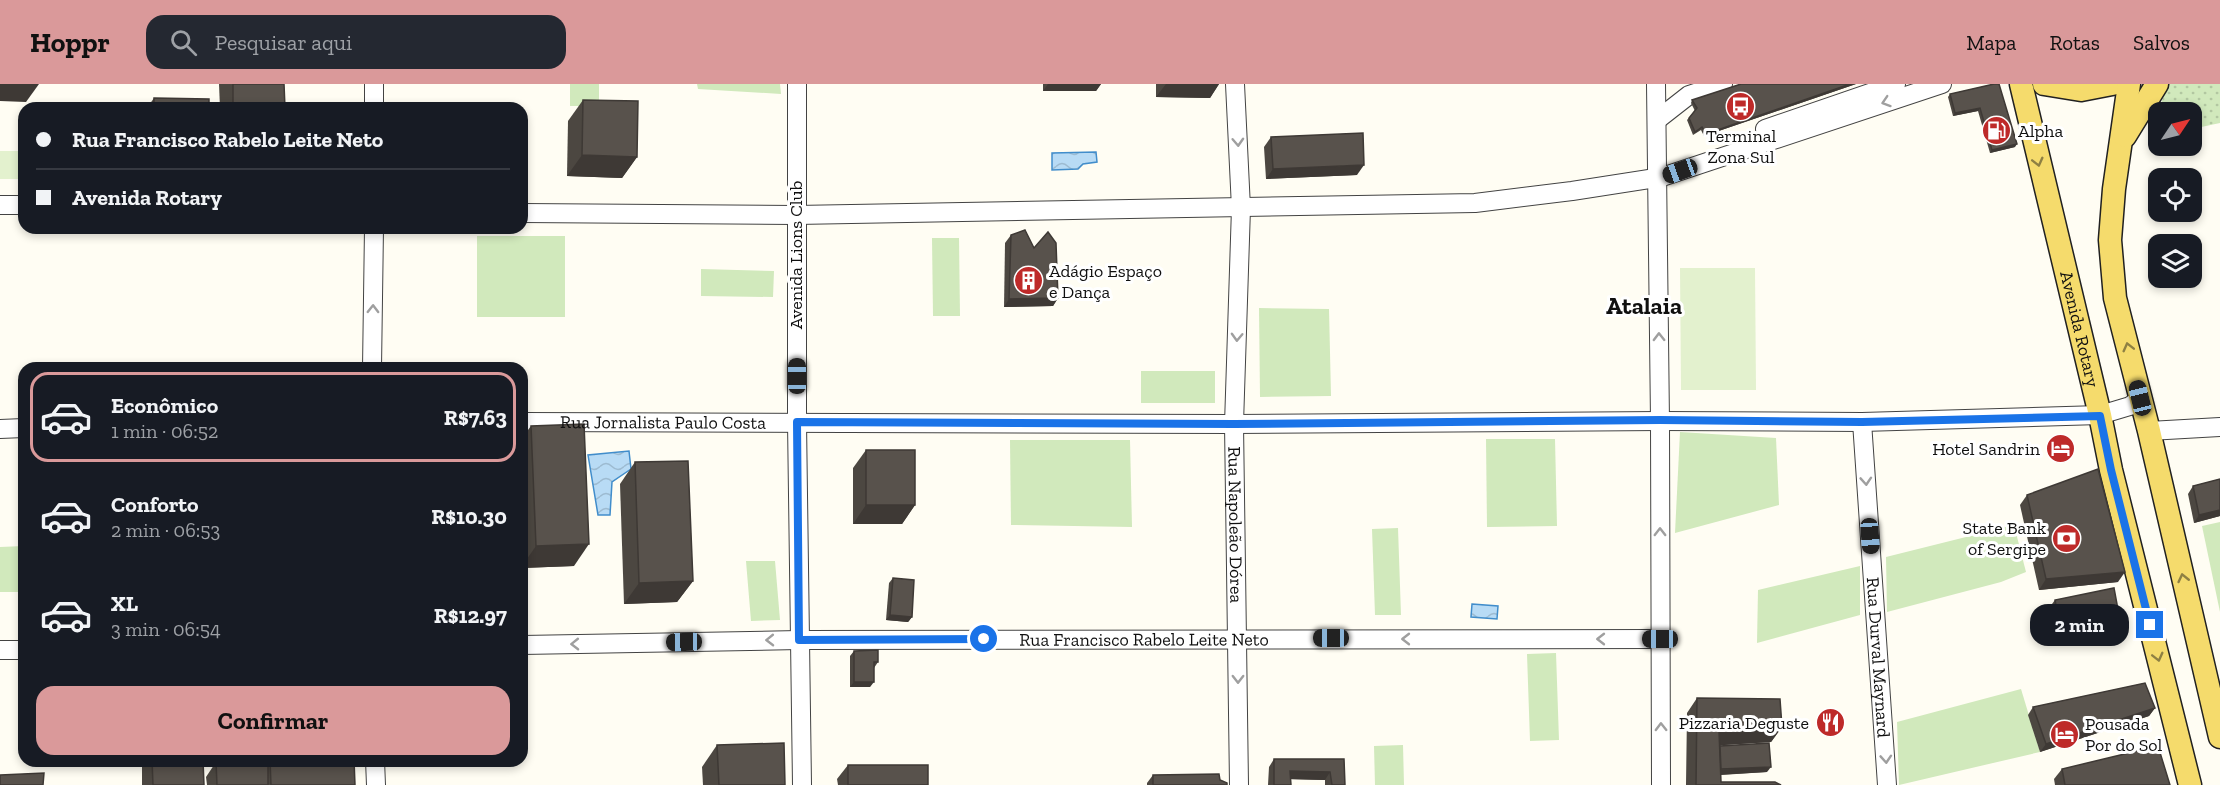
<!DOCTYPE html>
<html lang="pt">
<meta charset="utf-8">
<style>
:root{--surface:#171b24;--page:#242831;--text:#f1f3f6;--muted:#9ea1a6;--line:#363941;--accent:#da999a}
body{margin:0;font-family:"Zilla Slab",serif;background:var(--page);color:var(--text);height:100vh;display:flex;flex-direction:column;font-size:22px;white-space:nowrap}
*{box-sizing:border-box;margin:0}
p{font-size:20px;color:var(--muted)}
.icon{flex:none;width:33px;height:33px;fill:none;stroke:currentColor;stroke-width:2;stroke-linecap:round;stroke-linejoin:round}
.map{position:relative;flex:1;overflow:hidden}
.sheet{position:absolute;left:18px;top:278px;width:510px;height:405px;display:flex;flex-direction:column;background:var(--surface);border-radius:18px;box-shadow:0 3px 9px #0003}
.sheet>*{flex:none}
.top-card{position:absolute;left:18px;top:18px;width:510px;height:132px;border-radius:18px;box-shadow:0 3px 9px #0003;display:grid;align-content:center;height:132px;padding:0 18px;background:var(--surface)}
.needle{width:39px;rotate:55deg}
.buttons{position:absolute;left:2148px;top:18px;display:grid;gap:12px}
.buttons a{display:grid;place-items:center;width:54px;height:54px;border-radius:12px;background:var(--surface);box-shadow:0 3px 9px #0003;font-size:30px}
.end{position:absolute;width:27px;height:27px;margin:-14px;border:8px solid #1a73e8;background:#fff;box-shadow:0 0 0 3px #fff}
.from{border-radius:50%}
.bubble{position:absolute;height:42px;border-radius:18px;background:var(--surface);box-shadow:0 3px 9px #0003;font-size:20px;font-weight:800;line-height:42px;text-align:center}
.car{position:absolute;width:18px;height:36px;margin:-18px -9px;border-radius:8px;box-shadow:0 0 4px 2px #0007;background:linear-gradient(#222 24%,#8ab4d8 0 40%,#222 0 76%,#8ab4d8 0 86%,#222 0)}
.top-card b{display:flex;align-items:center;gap:21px;height:57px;font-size:22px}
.top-card b+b{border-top:2px solid var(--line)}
.top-card i{width:15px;height:15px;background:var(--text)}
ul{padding:10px 0 0;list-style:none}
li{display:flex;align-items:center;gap:18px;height:90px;margin:0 12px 9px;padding:0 6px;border:3px solid transparent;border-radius:18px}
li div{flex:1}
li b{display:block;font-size:22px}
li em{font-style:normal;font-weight:800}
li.current{border-color:var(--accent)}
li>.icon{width:54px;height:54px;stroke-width:1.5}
.button{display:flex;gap:12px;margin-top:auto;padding:12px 18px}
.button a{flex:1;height:69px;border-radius:18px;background:var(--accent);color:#111;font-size:24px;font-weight:800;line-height:69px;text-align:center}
header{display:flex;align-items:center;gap:36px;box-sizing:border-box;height:84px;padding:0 30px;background:var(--accent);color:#111}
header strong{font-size:28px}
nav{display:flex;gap:33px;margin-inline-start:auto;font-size:21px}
.search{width:420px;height:54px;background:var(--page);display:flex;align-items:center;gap:15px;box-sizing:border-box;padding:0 21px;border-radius:18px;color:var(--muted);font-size:22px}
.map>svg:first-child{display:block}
</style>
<header>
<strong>Hoppr</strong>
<div class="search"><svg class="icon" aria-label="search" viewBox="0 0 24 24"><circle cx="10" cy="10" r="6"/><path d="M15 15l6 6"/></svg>Pesquisar aqui</div>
<nav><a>Mapa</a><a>Rotas</a><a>Salvos</a></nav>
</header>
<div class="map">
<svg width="2220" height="701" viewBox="0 0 2220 701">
<defs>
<pattern id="park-dots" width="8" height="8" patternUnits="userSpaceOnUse" patternTransform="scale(1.5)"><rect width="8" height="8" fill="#d1e9bc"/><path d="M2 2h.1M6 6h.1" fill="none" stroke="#b2c7a1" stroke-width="1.8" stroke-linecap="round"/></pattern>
<pattern id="water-waves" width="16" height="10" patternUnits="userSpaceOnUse" patternTransform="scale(1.5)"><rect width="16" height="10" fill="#b8dbf5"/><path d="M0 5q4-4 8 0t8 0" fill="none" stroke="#9dbbd1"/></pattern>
</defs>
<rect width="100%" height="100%" fill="#fffdf3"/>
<g fill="#d1e9bc">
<rect x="570" y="0" width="29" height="22"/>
<path d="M 697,0 L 780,0 L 781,10 L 698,5 Z"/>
<rect x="477" y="152" width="88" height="81"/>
<path d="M 932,154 L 959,154 L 960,232 L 933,232 Z"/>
<path d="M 701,185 L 774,187 L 773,213 L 701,212 Z"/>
<path d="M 1259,224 L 1329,225 L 1331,312 L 1260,313 Z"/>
<rect x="1141" y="287" width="74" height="32"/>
<path d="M 1680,348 L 1776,354 L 1779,421 L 1675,449 Z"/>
<path d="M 1486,355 L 1555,355 L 1557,442 L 1487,443 Z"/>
<path d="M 1010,356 L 1130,356 L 1132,443 L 1011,441 Z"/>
<path d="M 2220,438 L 2220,528 L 2202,442 Z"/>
<path d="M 2014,441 L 2026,488 L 2001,498 L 1887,528 L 1886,473 Z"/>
<path d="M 1398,444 L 1401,531 L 1375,531 L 1372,445 Z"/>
<path d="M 24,462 L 24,508 L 0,508 L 0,463 Z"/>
<path d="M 746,477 L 775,477 L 780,536 L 751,537 Z"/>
<path d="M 1860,482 L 1860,531 L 1757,559 L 1758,506 Z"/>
<path d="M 1556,569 L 1559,656 L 1530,657 L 1527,570 Z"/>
<path d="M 2021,605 L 2040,668 L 1899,701 L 1897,638 Z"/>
<path d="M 1403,661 L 1404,701 L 1375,701 L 1374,662 Z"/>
</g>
<path fill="url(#park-dots)" d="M 2168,0 L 2220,0 L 2220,39 L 2192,45 L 2192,28 L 2158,28 L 2158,49 L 2150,50 Z"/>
<g fill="#e3f1ce">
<rect x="0" y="67" width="24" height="28"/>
<path d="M 1680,184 L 1755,184 L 1756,306 L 1681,306 Z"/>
</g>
<g fill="url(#water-waves)" stroke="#418dcb" stroke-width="1.5">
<path d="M 1096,68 L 1097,78 L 1083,80 L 1078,85 L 1052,86 L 1052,69 Z"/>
<path d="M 629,367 L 631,385 L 612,398 L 610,431 L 598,431 L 588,371 Z"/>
<path d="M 1472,520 L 1498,522 L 1497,535 L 1471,533 Z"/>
</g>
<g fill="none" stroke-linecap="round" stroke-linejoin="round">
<defs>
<g id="minor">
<path d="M 374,0 L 374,24"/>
<path d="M 797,0 L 797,338 L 802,701"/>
<path id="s1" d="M 1235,0 L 1241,124 L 1234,340 L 1239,701"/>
<path d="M 1656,0 L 1660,337 L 1661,701"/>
<path d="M 1657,36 L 1689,11 L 1723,0"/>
<path d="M 1765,45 L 1896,0"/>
<path d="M 0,121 L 24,121"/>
<path d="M 522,129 L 796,131 L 1475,119 L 1572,107 L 1662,93 L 1942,0"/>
<path d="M 372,284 L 374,144"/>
<path id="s2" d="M 522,338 L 1234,340 L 1660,337 L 1862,338 L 2100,331 L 2130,322 L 2141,314"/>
<path id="s3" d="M 1862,338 L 1887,701"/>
<path d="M 0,345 L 24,344"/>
<path d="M 2149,347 L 2220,343"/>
<path id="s4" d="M 522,561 L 799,556 L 1660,555"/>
<path d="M 0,566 L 24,566"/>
<path d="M 375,676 L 376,701"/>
</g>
<g id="major">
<path id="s5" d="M 2021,0 L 2100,331 L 2111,386 L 2190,701"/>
<path d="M 2044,0 L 2081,6 L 2112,0"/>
<path d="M 2129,0 L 2114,105 L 2110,156 L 2115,214 L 2149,347 L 2220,653"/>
<path d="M 2125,52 L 2157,0"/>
</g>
</defs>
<use href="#minor" stroke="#434343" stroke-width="20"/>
<use href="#major" stroke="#212121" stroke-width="25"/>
<use href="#minor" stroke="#fff" stroke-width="18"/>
<use href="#major" stroke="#f5db6c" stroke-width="22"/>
</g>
<g fill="#4c4741">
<path d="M 219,0 L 284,0 L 285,24 L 220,24 Z"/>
<path d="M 1043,0 L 1101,0 L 1096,7 L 1043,7 Z"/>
<path d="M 1156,0 L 1219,0 L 1210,14 L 1156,13 Z"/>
<path d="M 1741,0 L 1856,0 L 1704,52 L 1701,46 L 1693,51 L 1687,36 L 1695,27 L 1691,19 L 1692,16 Z"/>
<path d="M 1994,0 L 2015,63 L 1990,69 L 1978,27 L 1953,32 L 1948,13 L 1950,10 Z"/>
<path d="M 154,14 L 209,24 L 147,24 Z"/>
<path d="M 583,16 L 637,73 L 622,94 L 567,92 L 568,37 Z"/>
<path d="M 1271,53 L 1357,91 L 1266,95 L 1264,63 Z"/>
<path d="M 1011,151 L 1058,214 L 1053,222 L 1004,223 L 1005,159 Z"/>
<path d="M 531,342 L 574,482 L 522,484 L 522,354 Z"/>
<path d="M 866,366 L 915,421 L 902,440 L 853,440 L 853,384 Z"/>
<path d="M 635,378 L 693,497 L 677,518 L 624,520 L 620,400 Z"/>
<path d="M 2220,395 L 2220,432 L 2194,439 L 2188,410 L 2193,402 Z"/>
<path d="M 2027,411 L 2118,498 L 2039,506 L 2020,421 Z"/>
<path d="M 893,494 L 912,533 L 908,538 L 886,536 L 889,499 Z"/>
<path d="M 2055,516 L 2119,531 L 2114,539 L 2055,551 L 2049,524 Z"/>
<path d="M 854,567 L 878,578 L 874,584 L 870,603 L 850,603 L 850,572 Z"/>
<path d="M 1697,614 L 1782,643 L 1771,658 L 1720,661 L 1767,688 L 1721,691 L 1721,698 L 1781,701 L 1686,701 L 1687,629 Z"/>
<path d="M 2033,623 L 2155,624 L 2149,632 L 2040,668 L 2028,631 Z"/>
<path d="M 717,661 L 785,701 L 703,701 L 702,683 Z"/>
<path d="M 1274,675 L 1344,675 L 1345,701 L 1325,701 L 1325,696 L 1290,695 L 1291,701 L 1268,701 L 1269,683 Z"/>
<path d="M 145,676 L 203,676 L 204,701 L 142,701 L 142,681 Z"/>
<path d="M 263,676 L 354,676 L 355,701 L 207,701 L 206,693 L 216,678 Z"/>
<path d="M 848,681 L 928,701 L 838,701 L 837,695 Z"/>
<path d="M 2062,685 L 2170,701 L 2055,701 L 2054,695 Z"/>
<path d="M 1153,691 L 1220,696 L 1227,701 L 1147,701 L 1147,699 Z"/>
</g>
<g fill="#3e3935">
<path d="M 0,0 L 39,0 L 26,18 L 0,17 Z"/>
<path d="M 1048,0 L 1101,0 L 1096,7 L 1043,7 Z"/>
<path d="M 1166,0 L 1219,0 L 1210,14 L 1156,13 Z"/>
<path d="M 1850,0 L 1856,0 L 1704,52 L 1706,50 Z"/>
<path d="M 1980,24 L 1978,27 L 1953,32 L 1955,29 Z"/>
<path d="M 2017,60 L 2015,63 L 1990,69 L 1992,66 Z"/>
<path d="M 582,71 L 637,73 L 622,94 L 567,92 Z"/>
<path d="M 1364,81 L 1357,91 L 1266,95 L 1273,85 Z"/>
<path d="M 1058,214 L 1053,222 L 1004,223 L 1009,215 Z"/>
<path d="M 866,421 L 915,421 L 902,440 L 853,440 Z"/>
<path d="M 2220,426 L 2220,432 L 2194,439 L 2199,431 Z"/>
<path d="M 589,460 L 574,482 L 522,484 L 522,482 L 536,462 Z"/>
<path d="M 2125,488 L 2118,498 L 2039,506 L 2046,495 Z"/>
<path d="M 693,497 L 677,518 L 624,520 L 639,499 Z"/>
<path d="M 890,531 L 912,533 L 908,538 L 886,536 Z"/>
<path d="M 2119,531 L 2114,539 L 2055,551 L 2060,543 Z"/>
<path d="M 854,598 L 874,598 L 870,603 L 850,603 Z"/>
<path d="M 2155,624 L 2149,632 L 2040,668 L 2046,660 Z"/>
<path d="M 1782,643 L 1771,658 L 1709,662 L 1719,647 Z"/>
<path d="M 1771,683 L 1767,688 L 1715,691 L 1718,686 Z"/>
<path d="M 1290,687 L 1330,688 L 1325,696 L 1284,695 Z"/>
</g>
<g fill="#58524c" stroke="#3e3935" stroke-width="1.5">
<path d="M 233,0 L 284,0 L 285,24 L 233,24 Z"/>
<path d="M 1741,0 L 1850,0 L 1706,50 L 1702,43 L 1695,48 L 1689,34 L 1697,24 L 1692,16 Z"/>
<path d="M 1994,0 L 1999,0 L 2017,60 L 1992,66 L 1980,24 L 1955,29 L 1950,10 Z"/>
<path d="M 154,14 L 209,15 L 209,24 L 154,24 Z"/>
<path d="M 583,16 L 638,17 L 637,73 L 582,71 Z"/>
<path d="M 1363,49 L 1364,81 L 1273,85 L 1271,53 Z"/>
<path d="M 1025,146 L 1034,164 L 1048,148 L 1056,159 L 1058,214 L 1009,215 L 1011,151 Z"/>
<path d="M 584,340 L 589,460 L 536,462 L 531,342 Z"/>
<rect x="866" y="366" width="49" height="55"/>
<path d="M 688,377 L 693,497 L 639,499 L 635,378 Z"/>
<path d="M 2098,385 L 2125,488 L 2046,495 L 2027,411 Z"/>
<path d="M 2220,395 L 2220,426 L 2199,431 L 2193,402 Z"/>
<path d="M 893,494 L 914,496 L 912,533 L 890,531 Z"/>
<path d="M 2114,504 L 2119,531 L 2060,543 L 2055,516 Z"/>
<path d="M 878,566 L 878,578 L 874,578 L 874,598 L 854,598 L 854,567 Z"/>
<path d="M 2145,599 L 2155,624 L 2046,660 L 2033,623 Z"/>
<path d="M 1697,614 L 1780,615 L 1782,643 L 1719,647 L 1721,698 L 1775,698 L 1781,701 L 1696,701 Z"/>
<path d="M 784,659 L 785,701 L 719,701 L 717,661 Z"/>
<path d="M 1769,659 L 1771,683 L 1721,685 L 1720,662 Z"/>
<path d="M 2158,662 L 2170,701 L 2065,701 L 2062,685 Z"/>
<path d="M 1274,675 L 1344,675 L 1345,701 L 1332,701 L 1330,688 L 1290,687 L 1291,701 L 1274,701 Z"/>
<path d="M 152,676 L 203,676 L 204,701 L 153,701 Z"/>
<path d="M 270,676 L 354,676 L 355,701 L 271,701 Z"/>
<path d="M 268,677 L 268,701 L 217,701 L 216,678 Z"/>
<rect x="848" y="681" width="80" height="20"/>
<path d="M 44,689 L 43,701 L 0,701 L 0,691 Z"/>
<path d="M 1219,690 L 1220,696 L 1227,699 L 1227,701 L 1153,701 L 1153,691 Z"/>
</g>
<defs><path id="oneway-chevron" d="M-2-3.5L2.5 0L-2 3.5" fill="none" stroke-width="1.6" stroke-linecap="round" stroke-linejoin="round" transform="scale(1.5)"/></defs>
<g stroke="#9f9f9f">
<use href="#oneway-chevron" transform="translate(1886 18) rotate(162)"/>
<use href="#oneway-chevron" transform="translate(1238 58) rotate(87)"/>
<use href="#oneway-chevron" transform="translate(373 225) rotate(-89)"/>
<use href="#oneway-chevron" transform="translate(1237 253) rotate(92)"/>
<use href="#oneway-chevron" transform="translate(1659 253) rotate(-91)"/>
<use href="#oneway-chevron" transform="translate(1866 397) rotate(86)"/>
<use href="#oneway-chevron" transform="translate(1660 448) rotate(-90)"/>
<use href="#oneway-chevron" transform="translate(1406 555) rotate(-180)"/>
<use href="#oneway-chevron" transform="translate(1601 555) rotate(-180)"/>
<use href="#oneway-chevron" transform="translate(770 556) rotate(179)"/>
<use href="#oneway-chevron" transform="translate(575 560) rotate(179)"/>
<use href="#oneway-chevron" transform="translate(1238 595) rotate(90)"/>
<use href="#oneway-chevron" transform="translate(1661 643) rotate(-91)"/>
<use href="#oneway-chevron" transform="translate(1886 675) rotate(86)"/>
</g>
<g stroke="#8e8043">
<use href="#oneway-chevron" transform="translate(2038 78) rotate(76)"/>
<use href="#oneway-chevron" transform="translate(2128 263) rotate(-104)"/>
<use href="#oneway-chevron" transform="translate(2183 494) rotate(-103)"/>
<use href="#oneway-chevron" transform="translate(2158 573) rotate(76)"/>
</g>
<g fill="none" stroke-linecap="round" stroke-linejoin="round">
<path stroke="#1a73e8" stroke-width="8" d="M 984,555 L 799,556 L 797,338 L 1234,340 L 1660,336 L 1862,338 L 2100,332 L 2111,386 L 2150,541"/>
</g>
<defs>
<symbol id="bus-disc" viewBox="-11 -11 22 22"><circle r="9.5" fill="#be2a29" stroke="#fff"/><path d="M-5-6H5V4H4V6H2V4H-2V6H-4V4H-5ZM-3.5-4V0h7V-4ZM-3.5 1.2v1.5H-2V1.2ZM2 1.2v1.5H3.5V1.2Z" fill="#fff"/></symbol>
<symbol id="fuel-disc" viewBox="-11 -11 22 22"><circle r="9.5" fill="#be2a29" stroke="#fff"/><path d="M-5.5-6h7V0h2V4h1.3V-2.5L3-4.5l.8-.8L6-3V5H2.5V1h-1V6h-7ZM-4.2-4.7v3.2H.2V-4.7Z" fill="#fff"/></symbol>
<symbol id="building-disc" viewBox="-11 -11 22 22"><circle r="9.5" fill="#be2a29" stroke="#fff"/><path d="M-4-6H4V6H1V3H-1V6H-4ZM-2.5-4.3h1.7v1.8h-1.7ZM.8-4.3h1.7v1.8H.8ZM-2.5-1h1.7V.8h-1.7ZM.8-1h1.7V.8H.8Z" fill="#fff"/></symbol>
<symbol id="hotel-disc" viewBox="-11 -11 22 22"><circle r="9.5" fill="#be2a29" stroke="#fff"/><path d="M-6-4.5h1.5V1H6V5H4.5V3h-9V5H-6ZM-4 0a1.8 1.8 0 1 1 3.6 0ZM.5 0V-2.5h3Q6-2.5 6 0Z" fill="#fff"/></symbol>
<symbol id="bank-disc" viewBox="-11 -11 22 22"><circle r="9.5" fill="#be2a29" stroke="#fff"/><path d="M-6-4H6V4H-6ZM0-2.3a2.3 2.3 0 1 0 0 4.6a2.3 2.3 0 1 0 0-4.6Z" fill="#fff"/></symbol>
<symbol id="restaurant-disc" viewBox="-11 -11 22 22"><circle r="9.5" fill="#be2a29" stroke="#fff"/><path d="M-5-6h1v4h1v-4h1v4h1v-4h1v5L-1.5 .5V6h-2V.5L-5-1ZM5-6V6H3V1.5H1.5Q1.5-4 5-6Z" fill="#fff"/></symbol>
</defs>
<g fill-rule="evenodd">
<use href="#bus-disc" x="1724" y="6" width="33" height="33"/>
<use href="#fuel-disc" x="1980" y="30" width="33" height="33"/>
<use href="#building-disc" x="1012" y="180" width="33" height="33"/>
<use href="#hotel-disc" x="2044" y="348" width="33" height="33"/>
<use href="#bank-disc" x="2050" y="438" width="33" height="33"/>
<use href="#restaurant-disc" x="1814" y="622" width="33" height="33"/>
<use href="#hotel-disc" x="2048" y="634" width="33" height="33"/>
</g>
<g text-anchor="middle" stroke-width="6" stroke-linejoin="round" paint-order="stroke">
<g font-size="18" fill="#101010" stroke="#fff" text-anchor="start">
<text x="2018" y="53">Alpha</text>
<text x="1741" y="58" text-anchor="middle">Terminal<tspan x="1741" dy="21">Zona Sul</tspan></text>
<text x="1049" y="193">Adágio Espaço<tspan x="1049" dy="21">e Dança</tspan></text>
<text x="2040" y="371" text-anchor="end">Hotel Sandrin</text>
<text x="2046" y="450" text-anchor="end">State Bank<tspan x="2046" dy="21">of Sergipe</tspan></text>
<text x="1809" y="645" text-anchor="end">Pizzaria Deguste</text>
<text x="2085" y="646">Pousada<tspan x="2085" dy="21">Por do Sol</tspan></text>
</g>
<g font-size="18" fill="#101010" stroke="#fff">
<text transform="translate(796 171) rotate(-90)" y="6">Avenida Lions Club</text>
<text dy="6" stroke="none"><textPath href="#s5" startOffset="252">Avenida Rotary</textPath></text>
<text dy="6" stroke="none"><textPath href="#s2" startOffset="141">Rua Jornalista Paulo Costa</textPath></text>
<text dy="6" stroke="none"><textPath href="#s1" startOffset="441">Rua Napoleão Dórea</textPath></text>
<text dy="6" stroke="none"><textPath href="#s4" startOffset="622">Rua Francisco Rabelo Leite Neto</textPath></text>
<text dy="6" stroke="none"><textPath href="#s3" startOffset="236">Rua Durval Maynard</textPath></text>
</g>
<g font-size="24" font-weight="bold" fill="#101010" stroke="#fff">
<text x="1644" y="230">Atalaia</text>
</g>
</g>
</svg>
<div class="buttons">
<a><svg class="needle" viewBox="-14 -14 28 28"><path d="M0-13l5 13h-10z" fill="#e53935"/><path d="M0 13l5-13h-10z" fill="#9ea1a6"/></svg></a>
<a><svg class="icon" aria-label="locate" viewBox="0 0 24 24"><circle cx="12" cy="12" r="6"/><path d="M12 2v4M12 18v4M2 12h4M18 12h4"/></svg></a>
<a><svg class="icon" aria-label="layers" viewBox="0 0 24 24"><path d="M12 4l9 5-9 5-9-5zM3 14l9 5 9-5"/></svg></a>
</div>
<i class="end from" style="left:984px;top:555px"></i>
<i class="end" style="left:2150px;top:541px"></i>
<div class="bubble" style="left:2030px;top:520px;width:99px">2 min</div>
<i class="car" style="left:1680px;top:87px;rotate:250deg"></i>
<i class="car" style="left:797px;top:292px;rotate:0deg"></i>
<i class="car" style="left:2140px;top:314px;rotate:346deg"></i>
<i class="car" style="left:1870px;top:452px;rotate:176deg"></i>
<i class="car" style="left:1331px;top:554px;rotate:270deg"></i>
<i class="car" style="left:1660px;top:555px;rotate:270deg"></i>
<i class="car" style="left:684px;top:558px;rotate:269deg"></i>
<div class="top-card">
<b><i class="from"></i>Rua Francisco Rabelo Leite Neto</b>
<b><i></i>Avenida Rotary</b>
</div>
<section class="sheet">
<ul>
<li class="current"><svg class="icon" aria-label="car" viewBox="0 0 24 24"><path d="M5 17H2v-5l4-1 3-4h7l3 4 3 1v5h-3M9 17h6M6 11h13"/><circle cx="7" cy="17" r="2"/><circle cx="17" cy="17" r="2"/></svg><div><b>Econômico</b><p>1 min · 06:52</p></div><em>R$7.63</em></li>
<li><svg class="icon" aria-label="car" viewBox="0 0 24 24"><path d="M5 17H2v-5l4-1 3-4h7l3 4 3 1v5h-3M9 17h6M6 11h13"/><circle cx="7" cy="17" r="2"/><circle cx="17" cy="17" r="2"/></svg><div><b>Conforto</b><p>2 min · 06:53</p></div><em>R$10.30</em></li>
<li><svg class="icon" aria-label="car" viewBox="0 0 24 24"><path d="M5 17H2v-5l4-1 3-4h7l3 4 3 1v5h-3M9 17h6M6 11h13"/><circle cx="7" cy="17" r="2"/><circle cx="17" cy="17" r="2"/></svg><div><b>XL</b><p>3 min · 06:54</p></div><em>R$12.97</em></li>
</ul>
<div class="button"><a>Confirmar</a></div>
</section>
</div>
